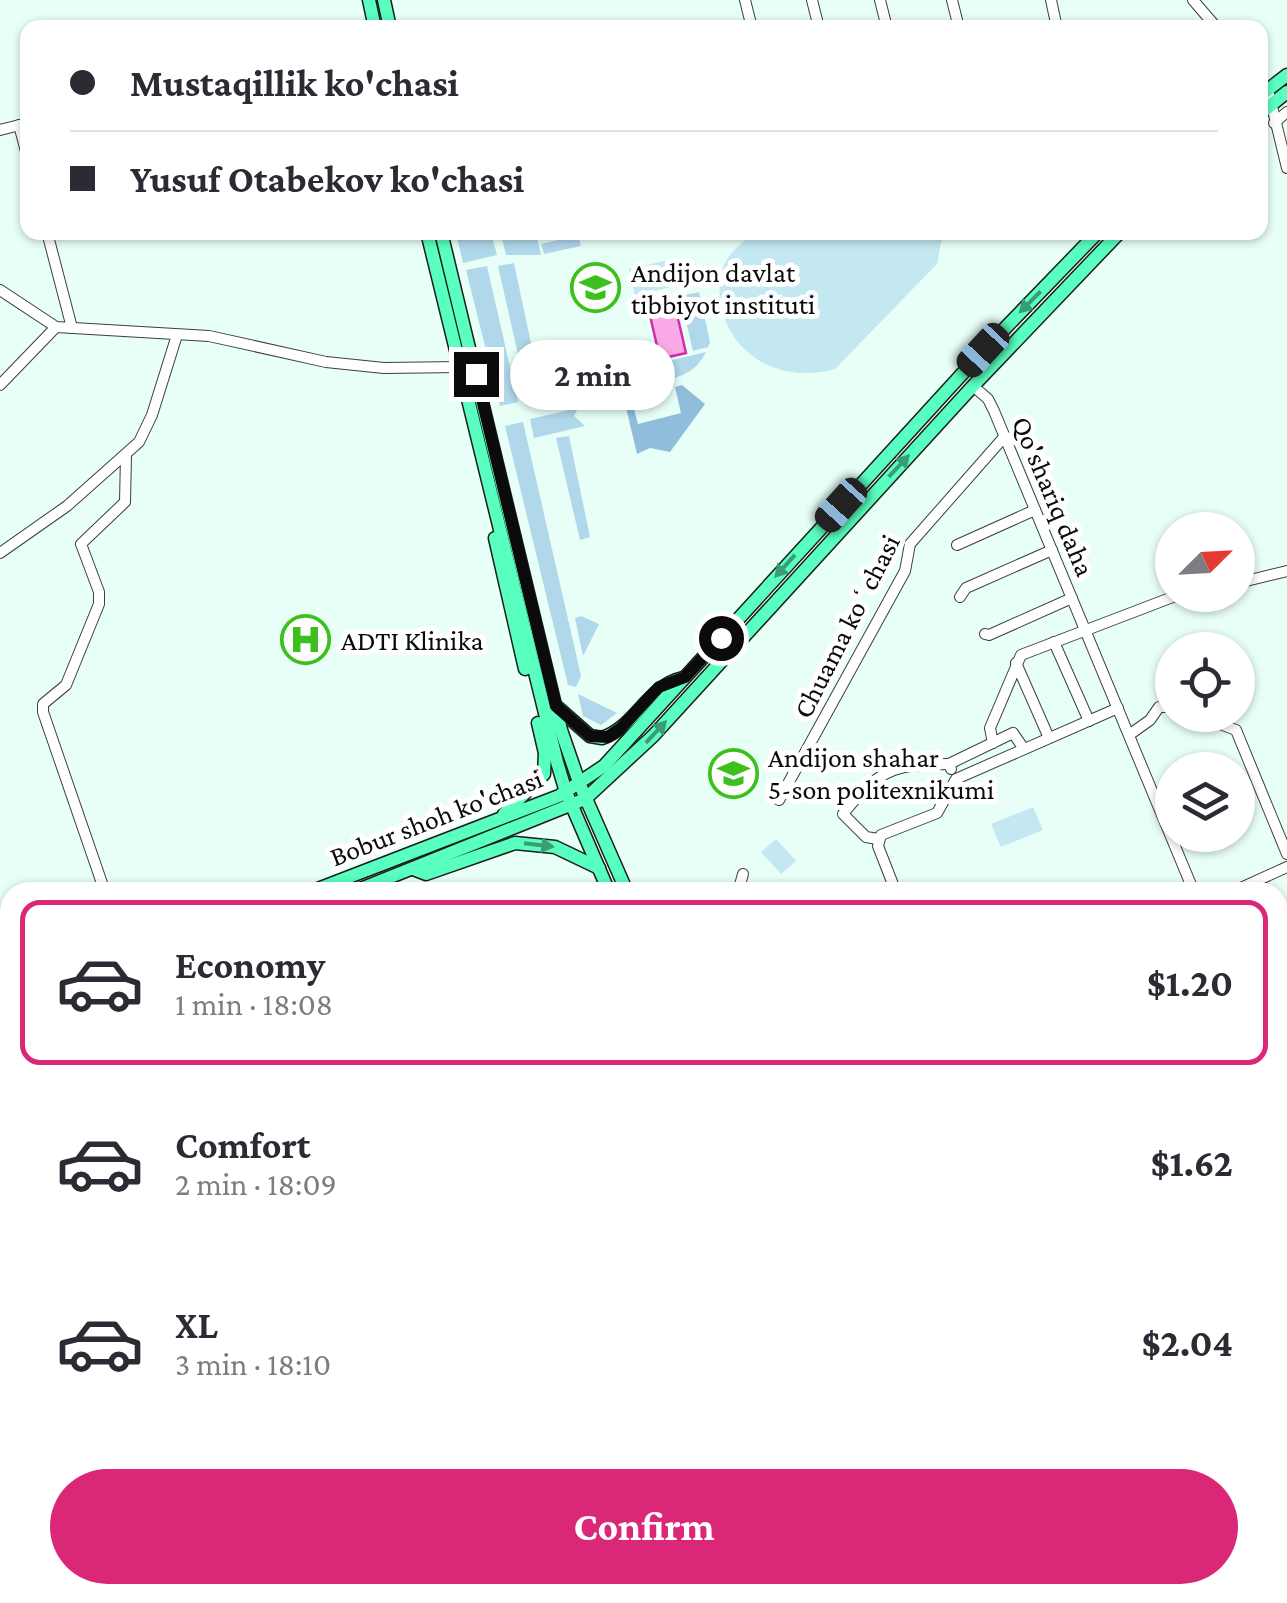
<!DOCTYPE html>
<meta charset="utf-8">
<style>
:root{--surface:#fff;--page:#f2f2f3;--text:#2b2b33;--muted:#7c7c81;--line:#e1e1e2;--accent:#db2777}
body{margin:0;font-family:"Crimson Pro",serif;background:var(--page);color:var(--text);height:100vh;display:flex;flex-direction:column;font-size:38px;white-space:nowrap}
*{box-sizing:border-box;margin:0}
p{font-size:32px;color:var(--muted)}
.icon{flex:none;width:55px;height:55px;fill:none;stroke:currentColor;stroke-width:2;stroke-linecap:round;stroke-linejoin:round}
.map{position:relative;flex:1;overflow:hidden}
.sheet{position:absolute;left:0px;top:882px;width:1288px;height:722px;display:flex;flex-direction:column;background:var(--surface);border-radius:30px 30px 0 0;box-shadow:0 2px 8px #0004}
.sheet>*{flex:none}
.guide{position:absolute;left:20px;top:20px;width:1248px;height:220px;border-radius:20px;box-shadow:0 2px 8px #0004;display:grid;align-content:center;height:220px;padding:0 50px;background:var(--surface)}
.needle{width:65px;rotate:66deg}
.buttons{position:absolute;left:1155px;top:512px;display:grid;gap:20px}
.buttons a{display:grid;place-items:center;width:100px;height:100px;border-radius:50%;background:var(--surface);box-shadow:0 2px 8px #0004;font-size:50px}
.end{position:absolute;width:45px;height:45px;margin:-22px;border:12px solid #0b0b0b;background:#fff;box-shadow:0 0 0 5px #fff}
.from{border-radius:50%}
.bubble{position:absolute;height:70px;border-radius:35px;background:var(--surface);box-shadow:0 2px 8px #0004;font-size:32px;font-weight:700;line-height:70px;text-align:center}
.car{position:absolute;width:30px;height:60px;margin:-30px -15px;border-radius:12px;box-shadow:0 0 8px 2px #0007;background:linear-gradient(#222 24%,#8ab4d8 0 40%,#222 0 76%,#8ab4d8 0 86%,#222 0)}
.guide b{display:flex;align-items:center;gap:35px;height:95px;font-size:38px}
.guide b+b{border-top:2px solid var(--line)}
.guide i{width:25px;height:25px;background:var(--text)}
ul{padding:18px 0 0;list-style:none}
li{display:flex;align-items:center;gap:30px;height:165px;margin:0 20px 15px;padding:0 30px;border:5px solid transparent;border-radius:20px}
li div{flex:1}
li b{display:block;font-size:38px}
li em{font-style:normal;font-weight:700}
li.selected{border-color:var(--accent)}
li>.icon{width:90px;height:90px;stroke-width:1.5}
.primary-button{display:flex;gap:20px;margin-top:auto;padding:20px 50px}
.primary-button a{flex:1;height:115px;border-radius:60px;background:var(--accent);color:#fff;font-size:40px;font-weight:700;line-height:115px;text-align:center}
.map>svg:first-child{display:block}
</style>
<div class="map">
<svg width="1287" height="1603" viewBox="0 0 1287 1603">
<rect width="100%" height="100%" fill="#e8fff7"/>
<path fill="#ebe7de" d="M 662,1595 L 817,1595 L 820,1603 L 645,1603 Z"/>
<g fill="#b1d7eb">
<path d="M 527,232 L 536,233 L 541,255 L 506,255 L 502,238 Z"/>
<path d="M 456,233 L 491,233 L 497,255 L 463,263 Z"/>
<path d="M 578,235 L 581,246 L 544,254 L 541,244 Z"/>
<path d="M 514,263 L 536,367 L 546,365 L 553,394 L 528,399 L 498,266 Z"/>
<path d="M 487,266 L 518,402 L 500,406 L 466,270 Z"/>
<path d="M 699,292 L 710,342 L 708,347 L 693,351 L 680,296 Z"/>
<path d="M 706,352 C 696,371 685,375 665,381 L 660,363 Z"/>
<path d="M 579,364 L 585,387 L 559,393 L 553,370 Z"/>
<path d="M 578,408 L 574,416 L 585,426 L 534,438 L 530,419 Z"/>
<path d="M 523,422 L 581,676 L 576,687 L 568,685 L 505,426 Z"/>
<path d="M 569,436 L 590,537 L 580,540 L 556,438 Z"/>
<path d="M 581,616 L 599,624 L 583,656 L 575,618 Z"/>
<path d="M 578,694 L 617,713 L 601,725 L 583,716 Z"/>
</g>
<path fill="#90bddc" d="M 682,385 L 705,404 L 670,452 L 650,448 L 637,454 L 624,399 L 631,398 L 638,424 L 681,413 L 675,387 Z"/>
<path fill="#badae1" d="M 1287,1398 L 1287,1515 L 1278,1521 L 1278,1402 Z"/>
<g fill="#c3e8f1">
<path d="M 753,233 L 943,232 L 937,264 L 835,369 C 782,384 728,357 720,299 C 719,287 720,271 726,261 C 732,250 745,241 753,233 Z"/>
<path d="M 674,259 L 680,285 L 635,295 L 629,269 Z"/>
<path d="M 1033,807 L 1043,830 L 1001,847 L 991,824 Z"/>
<path d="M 776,839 L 796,861 L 781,874 L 761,852 Z"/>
</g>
<path fill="#f9aae7" stroke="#d32eaa" stroke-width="2.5" d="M 674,301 L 686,353 L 660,359 L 648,307 Z"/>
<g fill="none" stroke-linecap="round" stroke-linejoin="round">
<defs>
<g id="minor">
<path d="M 745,0 L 752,28"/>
<path d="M 812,0 L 819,28"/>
<path d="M 880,0 L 887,28"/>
<path d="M 952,0 L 959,28"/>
<path d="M 1051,0 L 1057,28"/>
<path d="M 1193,0 L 1217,28"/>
<path d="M 1260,80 L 1268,90 L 1287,168"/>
<path d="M 1274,123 L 1287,112"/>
<path d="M 19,125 L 28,159"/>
<path d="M 0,130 L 28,123"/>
<path d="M 47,232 L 72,328"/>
<path d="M 0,290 L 56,327 L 209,336 L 326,362 L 384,368 L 460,367"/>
<path d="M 0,385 L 56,327"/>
<path d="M 973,386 L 988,399 L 994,411 L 1194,892"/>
<path d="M 957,545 L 1035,510"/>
<path d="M 0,553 L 67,506 L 139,442 L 152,415 L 177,335"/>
<path d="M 1238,583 L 1287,571"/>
<path d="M 960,597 L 966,588 L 1052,550"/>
<path d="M 985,634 L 989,635 L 1072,598"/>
<path d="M 1054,642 L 1089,721"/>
<path d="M 1016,663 L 1049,738"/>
<path d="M 1196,715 L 1236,730 L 1287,854"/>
<path d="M 1129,735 L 1150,720 L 1159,707 L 1172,707"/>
<path d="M 993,743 L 990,728 L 1021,655 L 1178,595"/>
<path d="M 951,769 L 949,764 L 1013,733 L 1024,749"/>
<path d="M 779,800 L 905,571 L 910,544 L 1005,436"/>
<path d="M 878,839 L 866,837 L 843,814 C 878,770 893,764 949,764"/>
<path d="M 105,892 L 43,712 L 43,704 L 66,685 L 99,604 L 99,592 L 81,544 L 125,502 L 126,455"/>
<path d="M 738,892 L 743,874"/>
<path d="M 896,892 L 878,846 L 881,835 L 937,813 L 956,779 L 1118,708"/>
<path d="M 1232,892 L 1287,867"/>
<path d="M 1278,1118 L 1287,1074"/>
<path d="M 0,1347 L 8,1343 L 10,1348"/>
<path d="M 1278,1384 L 1287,1378"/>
<path d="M 0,1408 L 10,1393"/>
<path d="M 232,1595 L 235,1603"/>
<path d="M 404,1595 L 407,1603"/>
<path d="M 502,1595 L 506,1603"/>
<path d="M 203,1603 L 220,1595"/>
<path d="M 300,1603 L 318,1595"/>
<path d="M 1091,1603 L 1099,1595"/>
<path d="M 1284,1603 L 1287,1598"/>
</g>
<g id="major">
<path d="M 369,0 L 375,28"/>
<path d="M 384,0 L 390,28"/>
<path d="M 1260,96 L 1287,75"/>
<path d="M 1260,114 L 1287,92"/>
<path d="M 427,232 L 557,762 L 566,792 L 609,892"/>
<path d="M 441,232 L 561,730 L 580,785 L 627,892"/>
<path d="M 495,538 L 525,669"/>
<path d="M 557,707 L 590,736 L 602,738 C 636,727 647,686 683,678"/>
<path d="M 504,814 L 544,774 L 545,753 L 538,723"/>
<path d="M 413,869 L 426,874 L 515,843 L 555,847 L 599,868"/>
<path d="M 310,892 L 559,796 L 604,766 L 983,351 L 1098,232"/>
<path d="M 353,892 L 585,799 L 653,736 L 973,386 L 1120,232"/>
<path d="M 0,1009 L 10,1005"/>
<path d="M 0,1025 L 10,1021"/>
<path d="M 1278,1536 L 1287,1530"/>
<path d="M 1278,1548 L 1287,1542"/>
<path d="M 916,1595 L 919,1603"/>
<path d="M 932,1595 L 935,1603"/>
<path d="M 1175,1603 L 1187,1595"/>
<path d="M 1191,1603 L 1204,1595"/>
</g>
</defs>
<use href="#minor" stroke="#3e3e3e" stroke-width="12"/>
<use href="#major" stroke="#1c1c1c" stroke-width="15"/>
<use href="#minor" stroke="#fff" stroke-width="10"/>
<use href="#major" stroke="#58ffbe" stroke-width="12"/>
</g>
<defs><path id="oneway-solid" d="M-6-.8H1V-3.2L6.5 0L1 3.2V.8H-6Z" transform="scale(2.5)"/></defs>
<g fill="#399d76">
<use href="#oneway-solid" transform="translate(1030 302) rotate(135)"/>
<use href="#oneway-solid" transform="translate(899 466) rotate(-47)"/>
<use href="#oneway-solid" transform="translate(785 566) rotate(132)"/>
<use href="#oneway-solid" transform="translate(656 732) rotate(-47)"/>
<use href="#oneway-solid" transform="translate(539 845) rotate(7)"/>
</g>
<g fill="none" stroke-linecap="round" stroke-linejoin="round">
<path stroke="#0b0b0b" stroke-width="12" d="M 476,374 L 556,706 L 590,736 L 608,737 L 621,728 L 659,687 L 685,677 L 721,638"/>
</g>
<defs>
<symbol id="university-ring" viewBox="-11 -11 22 22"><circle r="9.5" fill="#fff" stroke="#3dc01d" stroke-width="1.5"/><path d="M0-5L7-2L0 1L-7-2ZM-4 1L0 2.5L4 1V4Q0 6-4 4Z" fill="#3dc01d"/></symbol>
<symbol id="hospital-ring" viewBox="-11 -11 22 22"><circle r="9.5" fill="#fff" stroke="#3dc01d" stroke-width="1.5"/><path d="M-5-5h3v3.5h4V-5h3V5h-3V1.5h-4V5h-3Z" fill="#3dc01d"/></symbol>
</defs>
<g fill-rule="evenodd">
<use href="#university-ring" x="568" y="260" width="55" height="55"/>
<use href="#hospital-ring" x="278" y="612" width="55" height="55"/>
<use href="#university-ring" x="706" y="746" width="55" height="55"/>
</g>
<g text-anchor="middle" stroke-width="10" stroke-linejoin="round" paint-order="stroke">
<g font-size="28" fill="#0b0b0b" stroke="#fff" text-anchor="start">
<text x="631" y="282">Andijon davlat<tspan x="631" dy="32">tibbiyot instituti</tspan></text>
<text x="341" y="650">ADTI Klinika</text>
<text x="768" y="767">Andijon shahar<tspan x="768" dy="32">5-son politexnikumi</tspan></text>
</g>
<g font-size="28" fill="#0b0b0b" stroke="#fff">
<text transform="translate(1054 496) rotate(67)" y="10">Qo'shariq daha</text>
<text transform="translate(846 626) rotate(-63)" y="10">Chuama koʻchasi</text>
<text transform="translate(436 817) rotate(-21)" y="10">Bobur shoh ko'chasi</text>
</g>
</g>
</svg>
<div class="buttons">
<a><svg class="needle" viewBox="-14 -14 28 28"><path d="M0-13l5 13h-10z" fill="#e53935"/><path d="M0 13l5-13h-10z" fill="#7c7c81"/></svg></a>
<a><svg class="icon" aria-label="locate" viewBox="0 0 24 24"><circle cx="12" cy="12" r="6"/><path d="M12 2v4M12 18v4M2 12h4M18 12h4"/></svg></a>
<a><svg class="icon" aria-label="layers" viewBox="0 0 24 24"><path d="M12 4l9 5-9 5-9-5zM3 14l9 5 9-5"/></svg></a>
</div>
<i class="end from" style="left:721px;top:638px"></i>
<i class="end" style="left:476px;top:374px"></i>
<div class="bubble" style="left:510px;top:340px;width:165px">2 min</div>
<i class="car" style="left:983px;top:350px;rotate:223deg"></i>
<i class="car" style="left:841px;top:505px;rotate:222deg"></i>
<div class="guide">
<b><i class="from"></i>Mustaqillik ko'chasi</b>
<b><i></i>Yusuf Otabekov ko'chasi</b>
</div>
<section class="sheet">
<ul>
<li class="selected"><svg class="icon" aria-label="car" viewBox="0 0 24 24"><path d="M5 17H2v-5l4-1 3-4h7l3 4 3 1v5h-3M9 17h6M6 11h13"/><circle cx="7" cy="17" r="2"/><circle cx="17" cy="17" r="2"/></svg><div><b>Economy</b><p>1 min · 18:08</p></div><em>$1.20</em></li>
<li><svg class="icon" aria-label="car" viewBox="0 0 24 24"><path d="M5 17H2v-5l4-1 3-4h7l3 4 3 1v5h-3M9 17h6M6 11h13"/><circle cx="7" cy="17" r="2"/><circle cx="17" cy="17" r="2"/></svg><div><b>Comfort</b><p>2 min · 18:09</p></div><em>$1.62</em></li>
<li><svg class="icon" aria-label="car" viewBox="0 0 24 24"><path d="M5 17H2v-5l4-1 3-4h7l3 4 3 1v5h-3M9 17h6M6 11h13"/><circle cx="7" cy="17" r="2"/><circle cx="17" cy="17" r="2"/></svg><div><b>XL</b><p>3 min · 18:10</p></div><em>$2.04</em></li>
</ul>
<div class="primary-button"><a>Confirm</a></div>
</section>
</div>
